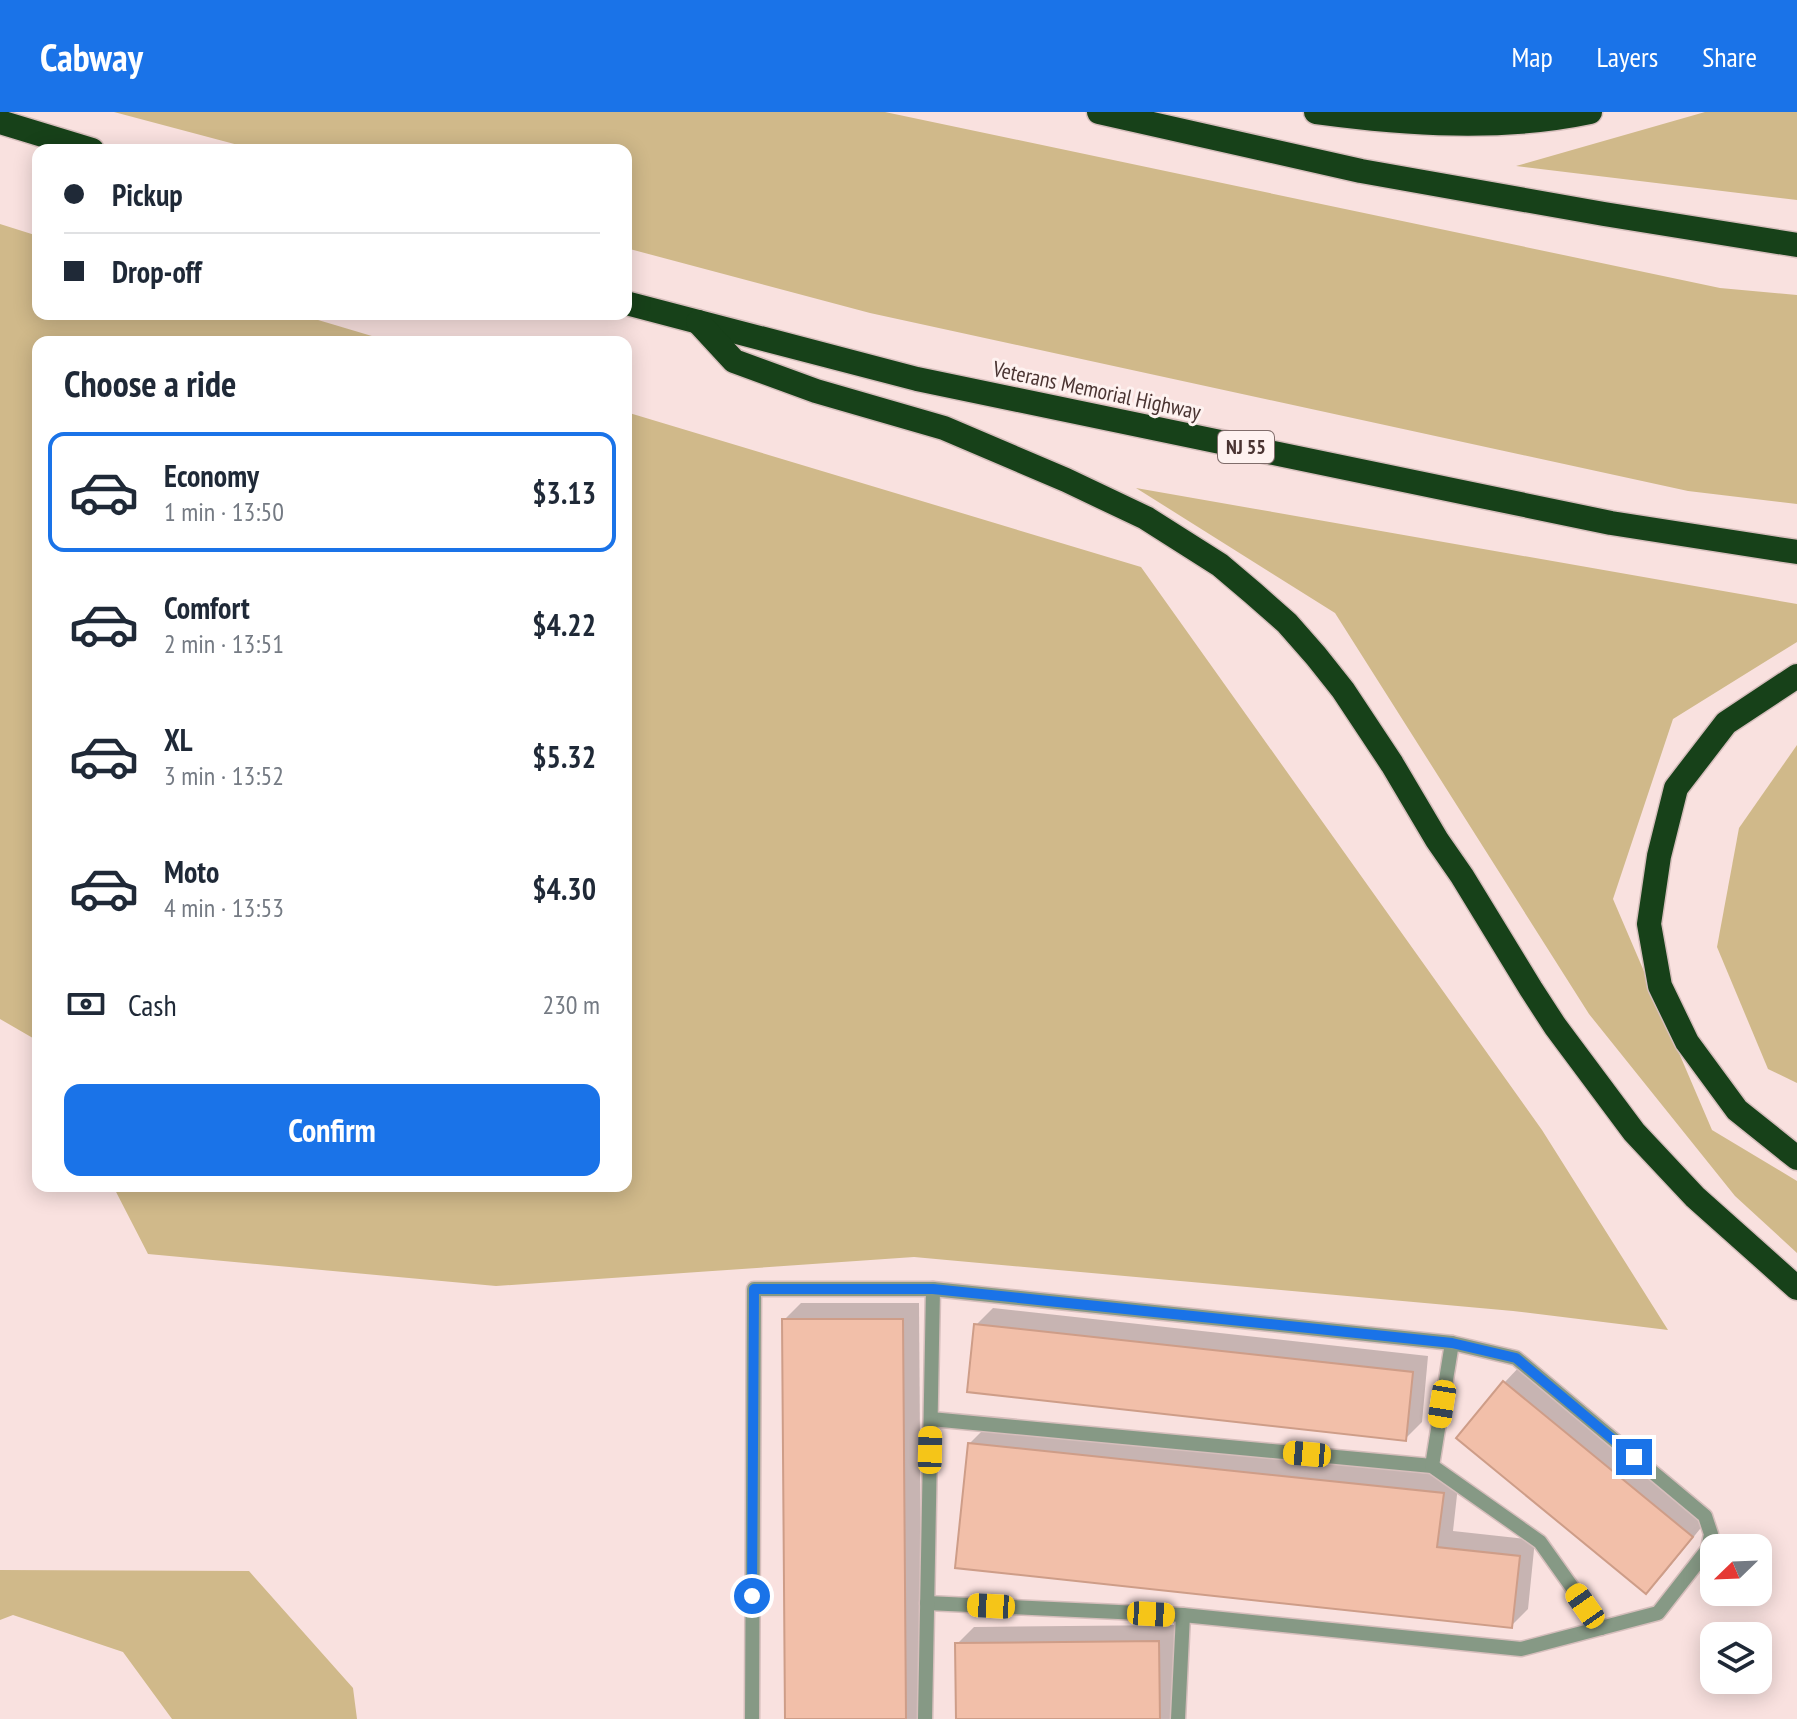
<!DOCTYPE html>
<meta charset="utf-8">
<style>
:root{--surface:#fff;--page:#f6f6f7;--text:#1f2937;--muted:#747a83;--line:#e0e1e3;--accent:#1a73e8}
body{margin:0;font-family:"PT Sans Narrow",sans-serif;background:var(--page);color:var(--text);height:100vh;display:flex;flex-direction:column;font-size:30px;white-space:nowrap}
*{box-sizing:border-box;margin:0}
p{font-size:26px;color:var(--muted)}
.icon{flex:none;width:44px;height:44px;fill:none;stroke:currentColor;stroke-width:2;stroke-linecap:round;stroke-linejoin:round}
.map{position:relative;flex:1;overflow:hidden}
.details{position:absolute;left:32px;top:224px;width:600px;height:856px;display:flex;flex-direction:column;background:var(--surface);border-radius:16px;box-shadow:0 4px 20px #0003}
.details>*{flex:none}
.top-card{position:absolute;left:32px;top:32px;width:600px;height:176px;border-radius:16px;box-shadow:0 4px 20px #0003;display:grid;align-content:center;height:176px;padding:0 32px;background:var(--surface)}
.needle{width:52px;rotate:247deg}
.controls{position:absolute;left:1700px;top:1422px;display:grid;gap:16px}
.controls a{display:grid;place-items:center;width:72px;height:72px;border-radius:16px;background:var(--surface);box-shadow:0 4px 20px #0003;font-size:40px}
.end{position:absolute;width:36px;height:36px;margin:-18px;border:10px solid #1a73e8;background:#fff;box-shadow:0 0 0 4px #fff}
.from{border-radius:50%}
.car{position:absolute;width:24px;height:48px;margin:-24px -12px;border-radius:10px;box-shadow:0 0 6px 2px #0007;background:linear-gradient(#f5c518 24%,#345 0 40%,#f5c518 0 76%,#345 0 86%,#f5c518 0)}
.top-card b{display:flex;align-items:center;gap:28px;height:76px;font-size:30px}
.top-card b+b{border-top:2px solid var(--line)}
.top-card i{width:20px;height:20px;background:var(--text)}
ul{padding:0;list-style:none}
li{display:flex;align-items:center;gap:24px;height:120px;margin:0 16px 12px;padding:0 16px;border:4px solid transparent;border-radius:16px}
li div{flex:1}
li b{display:block;font-size:30px}
li em{font-style:normal;font-weight:600}
li.current{border-color:var(--accent)}
li>.icon{width:72px;height:72px;stroke-width:1.5}
h2{padding:0 32px;font-size:36px;line-height:96px}
.pay{display:flex;align-items:center;gap:20px;height:88px;padding:0 32px;font-size:30px}
.pay p{margin-inline-start:auto}
.button{display:flex;gap:16px;margin-top:auto;padding:16px 32px}
.button a{flex:1;height:92px;border-radius:16px;background:var(--accent);color:#fff;font-size:32px;font-weight:600;line-height:92px;text-align:center}
header{display:flex;align-items:center;gap:48px;box-sizing:border-box;height:112px;padding:0 40px;background:var(--accent);color:#fff}
header strong{font-size:38px}
nav{display:flex;gap:44px;margin-inline-start:auto;font-size:28px}
.map>svg:first-child{display:block}
</style>
<header>
<strong>Cabway</strong>
<nav><a>Map</a><a>Layers</a><a>Share</a></nav>
</header>
<div class="map">
<svg width="1797" height="1607" viewBox="0 0 1797 1607">
<rect width="100%" height="100%" fill="#f9e1df"/>
<g fill="#d0b98a">
<path d="M 114,0 L 885,0 L 1720,176 L 1797,183 L 1797,392 L 1688,379 L 870,201 L 626,136 L 626,38 L 257,38 Z"/>
<path d="M 1705,0 L 1797,0 L 1797,88 L 1516,54 Z"/>
<path d="M 0,112 L 38,124 L 38,202 L 298,202 L 392,230 L 38,230 L 38,929 L 0,907 Z"/>
<path d="M 626,300 L 1141,455 L 1542,1018 L 1668,1218 L 1513,1199 L 914,1145 L 496,1174 L 148,1142 L 113,1074 L 626,1074 Z"/>
<path d="M 1136,376 L 1797,492 L 1797,530 L 1673,607 L 1613,787 L 1712,1018 L 1797,1069 L 1797,1141 L 1735,1084 L 1589,902 L 1335,501 Z"/>
<path d="M 1797,633 L 1797,971 L 1768,957 L 1717,835 L 1739,716 Z"/>
<path d="M 0,1458 L 249,1459 L 353,1576 L 357,1607 L 172,1607 L 123,1540 L 13,1503 L 0,1508 Z"/>
</g>
<g fill="#0003">
<path d="M 801,1191 L 919,1191 L 922,1607 L 787,1607 L 784,1208 Z"/>
<path d="M 993,1196 L 1428,1244 L 1422,1310 L 1405,1327 L 976,1213 Z"/>
<path d="M 1521,1253 L 1708,1407 L 1663,1463 L 1646,1480 L 1458,1326 L 1505,1270 Z"/>
<path d="M 986,1315 L 1459,1365 L 1453,1419 L 1535,1428 L 1528,1497 L 1511,1514 L 970,1331 Z"/>
<path d="M 1175,1513 L 1176,1607 L 958,1607 L 957,1532 L 974,1515 Z"/>
</g>
<g fill="#f2bfa9" stroke="#ce9d88" stroke-width="2">
<path d="M 782,1207 L 903,1207 L 906,1607 L 785,1607 Z"/>
<path d="M 974,1212 L 1413,1260 L 1406,1329 L 967,1280 Z"/>
<path d="M 1503,1269 L 1693,1425 L 1646,1482 L 1456,1326 Z"/>
<path d="M 968,1331 L 1444,1381 L 1437,1435 L 1520,1444 L 1512,1516 L 955,1456 Z"/>
<path d="M 1159,1529 L 1160,1607 L 956,1607 L 955,1531 Z"/>
</g>
<g fill="none" stroke-linecap="round" stroke-linejoin="round">
<defs>
<g id="service">
<path d="M 931,1307 L 1432,1354 L 1540,1430 L 1601,1516"/>
<path d="M 1432,1354 L 1452,1231"/>
<path d="M 927,1491 L 1183,1503"/>
<path d="M 752,1607 L 754,1177 L 933,1177 L 1452,1231 L 1516,1246 L 1705,1404 L 1711,1422 L 1708,1437 L 1658,1501 L 1521,1537 L 1183,1503 L 1178,1607"/>
<path d="M 925,1607 L 933,1177"/>
</g>
<g id="motorway">
<path d="M 1099,0 L 1361,59 L 1604,102 L 1797,133"/>
<path d="M 1316,0 C 1407,12 1500,19 1590,0"/>
<path d="M 0,10 L 92,38"/>
<path d="M 626,191 L 917,267 L 1611,411 L 1797,440"/>
<path d="M 698,210 L 734,249 L 816,279 L 944,316 L 1066,368 L 1146,406 L 1220,453 L 1253,481 L 1287,511 L 1316,544 L 1343,578 L 1392,652 L 1437,728 L 1462,764 L 1531,877 L 1555,914 L 1634,1020 L 1695,1085 L 1797,1176"/>
<path d="M 1797,564 L 1726,611 L 1676,676 L 1659,744 L 1649,812 L 1660,874 L 1687,930 L 1737,998 L 1797,1046"/>
</g>
</defs>
<use href="#service" stroke="#d6bebc" stroke-width="17"/>
<use href="#motorway" stroke="#d6bebc" stroke-width="27"/>
<use href="#service" stroke="#869985" stroke-width="14"/>
<use href="#motorway" stroke="#174119" stroke-width="24"/>
</g>
<g fill="none" stroke-linecap="round" stroke-linejoin="round">
<path stroke="#1a73e8" stroke-width="10" d="M 752,1484 L 754,1177 L 933,1177 L 1452,1231 L 1516,1246 L 1634,1345"/>
</g>
<g text-anchor="middle" stroke-width="6" stroke-linejoin="round" paint-order="stroke">
<rect fill="#fef2f0" stroke="#806d6b" stroke-width="2" x="1218" y="319" width="56" height="32" rx="6"/>
<g font-size="20" font-weight="bold" fill="#4a3432">
<text x="1246" y="342">NJ 55</text>
</g>
<g font-size="22" fill="#4a3432" stroke="#fef2f0">
<text transform="translate(1097 278) rotate(12)" y="8">Veterans Memorial Highway</text>
</g>
</g>
</svg>
<div class="controls">
<a><svg class="needle" viewBox="-14 -14 28 28"><path d="M0-13l5 13h-10z" fill="#e53935"/><path d="M0 13l5-13h-10z" fill="#747a83"/></svg></a>
<a><svg class="icon" aria-label="layers" viewBox="0 0 24 24"><path d="M12 4l9 5-9 5-9-5zM3 14l9 5 9-5"/></svg></a>
</div>
<i class="end from" style="left:752px;top:1484px"></i>
<i class="end" style="left:1634px;top:1345px"></i>
<i class="car" style="left:1442px;top:1292px;rotate:189deg"></i>
<i class="car" style="left:930px;top:1338px;rotate:1deg"></i>
<i class="car" style="left:1307px;top:1342px;rotate:275deg"></i>
<i class="car" style="left:991px;top:1494px;rotate:273deg"></i>
<i class="car" style="left:1585px;top:1494px;rotate:325deg"></i>
<i class="car" style="left:1151px;top:1502px;rotate:93deg"></i>
<div class="top-card">
<b><i class="from"></i>Pickup</b>
<b><i></i>Drop-off</b>
</div>
<section class="details">
<h2>Choose a ride</h2>
<ul>
<li class="current"><svg class="icon" aria-label="car" viewBox="0 0 24 24"><path d="M5 17H2v-5l4-1 3-4h7l3 4 3 1v5h-3M9 17h6M6 11h13"/><circle cx="7" cy="17" r="2"/><circle cx="17" cy="17" r="2"/></svg><div><b>Economy</b><p>1 min · 13:50</p></div><em>$3.13</em></li>
<li><svg class="icon" aria-label="car" viewBox="0 0 24 24"><path d="M5 17H2v-5l4-1 3-4h7l3 4 3 1v5h-3M9 17h6M6 11h13"/><circle cx="7" cy="17" r="2"/><circle cx="17" cy="17" r="2"/></svg><div><b>Comfort</b><p>2 min · 13:51</p></div><em>$4.22</em></li>
<li><svg class="icon" aria-label="car" viewBox="0 0 24 24"><path d="M5 17H2v-5l4-1 3-4h7l3 4 3 1v5h-3M9 17h6M6 11h13"/><circle cx="7" cy="17" r="2"/><circle cx="17" cy="17" r="2"/></svg><div><b>XL</b><p>3 min · 13:52</p></div><em>$5.32</em></li>
<li><svg class="icon" aria-label="car" viewBox="0 0 24 24"><path d="M5 17H2v-5l4-1 3-4h7l3 4 3 1v5h-3M9 17h6M6 11h13"/><circle cx="7" cy="17" r="2"/><circle cx="17" cy="17" r="2"/></svg><div><b>Moto</b><p>4 min · 13:53</p></div><em>$4.30</em></li>
</ul>
<div class="pay"><svg class="icon" aria-label="cash" viewBox="0 0 24 24"><path d="M3 7h18v10H3z"/><circle cx="12" cy="12" r="2"/></svg>Cash<p>230 m</p></div>
<div class="button"><a>Confirm</a></div>
</section>
</div>
